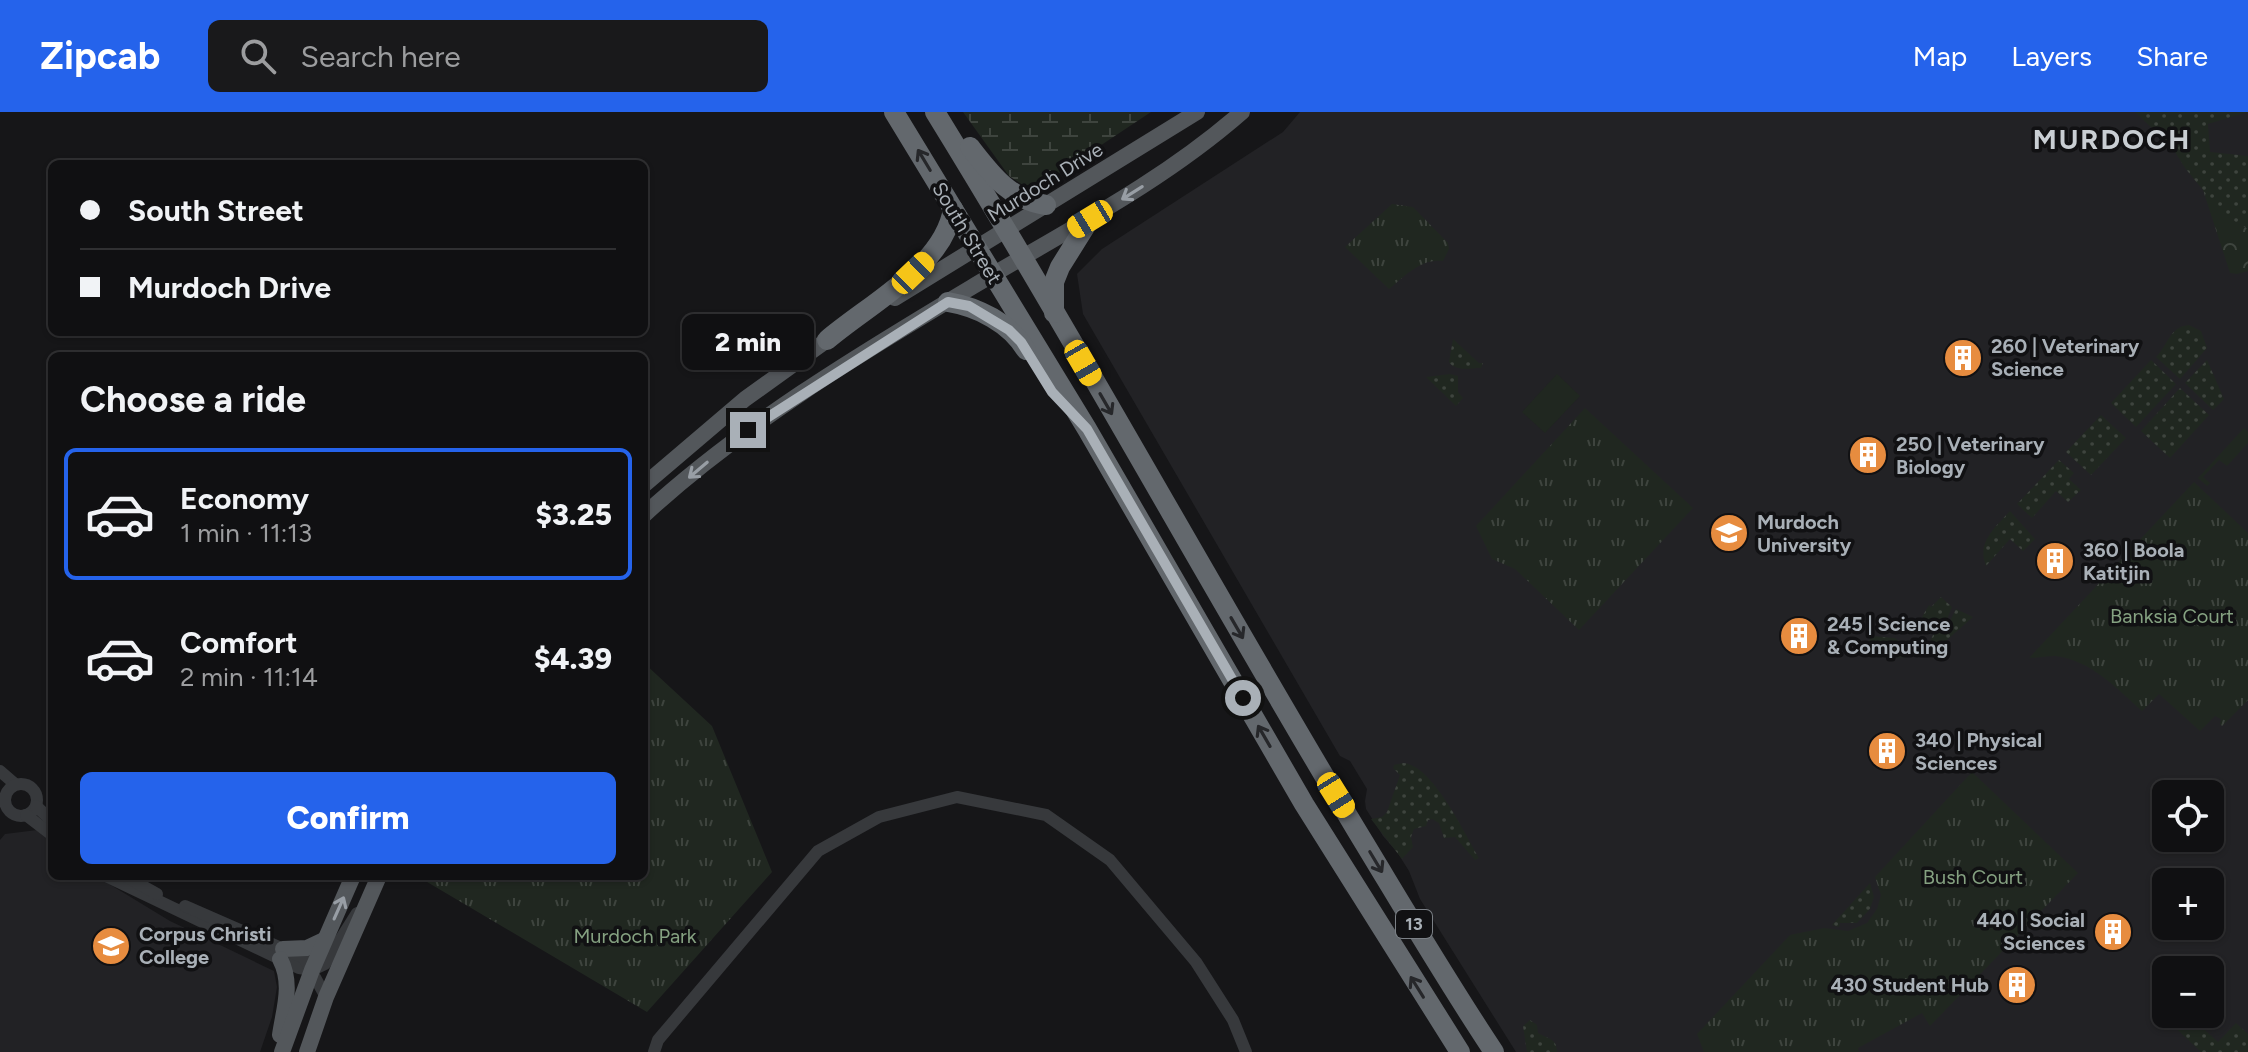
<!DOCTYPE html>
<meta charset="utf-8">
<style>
:root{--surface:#101012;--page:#19191b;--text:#f1f3f6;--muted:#9c9d9f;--line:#303032;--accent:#2563eb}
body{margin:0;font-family:Figtree,sans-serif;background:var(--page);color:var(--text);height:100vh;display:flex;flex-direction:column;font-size:30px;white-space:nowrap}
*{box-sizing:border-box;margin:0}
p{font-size:26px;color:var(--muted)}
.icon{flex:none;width:44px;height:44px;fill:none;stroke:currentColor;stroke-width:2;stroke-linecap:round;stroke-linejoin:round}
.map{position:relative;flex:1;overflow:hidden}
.panel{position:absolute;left:48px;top:240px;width:600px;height:528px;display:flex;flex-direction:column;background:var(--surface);border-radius:12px;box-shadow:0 2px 6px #0004,0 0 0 2px var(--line)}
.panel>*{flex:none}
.guide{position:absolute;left:48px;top:48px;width:600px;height:176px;border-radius:12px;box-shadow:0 2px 6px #0004,0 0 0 2px var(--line);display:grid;align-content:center;height:176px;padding:0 32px;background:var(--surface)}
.fabs{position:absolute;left:2152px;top:668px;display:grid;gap:16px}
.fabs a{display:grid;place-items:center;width:72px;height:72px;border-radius:12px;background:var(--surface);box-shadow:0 2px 6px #0004,0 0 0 2px var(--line);font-size:40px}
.end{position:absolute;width:36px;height:36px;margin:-18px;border:10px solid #a9b0b7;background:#111;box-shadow:0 0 0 4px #111}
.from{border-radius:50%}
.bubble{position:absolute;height:56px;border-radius:12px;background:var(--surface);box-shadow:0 2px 6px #0004,0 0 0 2px var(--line);font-size:26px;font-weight:800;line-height:56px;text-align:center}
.car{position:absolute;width:24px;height:48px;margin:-24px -12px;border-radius:10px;box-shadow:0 0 6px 2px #0007;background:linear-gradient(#f5c518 24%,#345 0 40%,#f5c518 0 76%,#345 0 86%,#f5c518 0)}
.guide b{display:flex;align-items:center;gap:28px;height:76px;font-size:30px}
.guide b+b{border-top:2px solid var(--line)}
.guide i{width:20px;height:20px;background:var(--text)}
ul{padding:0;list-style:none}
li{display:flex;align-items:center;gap:24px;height:132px;margin:0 16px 12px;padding:0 16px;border:4px solid transparent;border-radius:12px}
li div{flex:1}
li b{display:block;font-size:30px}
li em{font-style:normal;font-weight:800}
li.on{border-color:var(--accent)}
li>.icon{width:72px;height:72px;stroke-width:1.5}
h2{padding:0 32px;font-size:36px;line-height:96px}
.button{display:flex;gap:16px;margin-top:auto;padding:16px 32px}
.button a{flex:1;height:92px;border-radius:12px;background:var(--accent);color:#fff;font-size:32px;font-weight:800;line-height:92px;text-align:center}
header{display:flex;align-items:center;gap:48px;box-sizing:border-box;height:112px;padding:0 40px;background:var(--accent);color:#fff}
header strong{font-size:38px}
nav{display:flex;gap:44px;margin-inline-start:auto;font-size:28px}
.search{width:560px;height:72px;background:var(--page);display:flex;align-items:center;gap:20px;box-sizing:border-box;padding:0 28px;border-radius:12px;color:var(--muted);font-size:30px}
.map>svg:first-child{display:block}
</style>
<header>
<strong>Zipcab</strong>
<div class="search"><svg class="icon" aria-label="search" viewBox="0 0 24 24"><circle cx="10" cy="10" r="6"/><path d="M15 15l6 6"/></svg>Search here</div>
<nav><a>Map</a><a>Layers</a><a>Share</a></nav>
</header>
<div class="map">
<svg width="2248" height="940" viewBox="0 0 2248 940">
<defs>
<pattern id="grass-dots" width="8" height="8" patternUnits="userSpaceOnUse" patternTransform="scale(2)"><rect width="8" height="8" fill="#202720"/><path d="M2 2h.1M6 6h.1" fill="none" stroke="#3e443e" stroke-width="1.8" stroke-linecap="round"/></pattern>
<pattern id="forest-crowns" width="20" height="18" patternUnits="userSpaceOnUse" patternTransform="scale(2)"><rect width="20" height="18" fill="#202720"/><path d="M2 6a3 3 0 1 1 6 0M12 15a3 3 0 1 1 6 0" fill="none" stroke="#3e443e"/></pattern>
<pattern id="wetland-marsh" width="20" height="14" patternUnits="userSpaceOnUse" patternTransform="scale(2)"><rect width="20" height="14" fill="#202720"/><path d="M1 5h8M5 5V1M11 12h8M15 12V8" fill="none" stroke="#3e443e"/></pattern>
<pattern id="park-tufts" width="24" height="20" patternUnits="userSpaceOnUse" patternTransform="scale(2)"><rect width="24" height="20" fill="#202720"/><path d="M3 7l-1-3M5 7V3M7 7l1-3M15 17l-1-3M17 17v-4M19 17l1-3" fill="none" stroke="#3e443e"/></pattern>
</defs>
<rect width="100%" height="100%" fill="#161618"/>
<g fill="#222225" fill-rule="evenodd">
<path d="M 1300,0 L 2248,0 L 2248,940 L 1516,940 L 1420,787 L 1409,759 L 1397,740 L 1383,724 L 1366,697 L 1365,689 L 1367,677 L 1350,649 L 1340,644 L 1337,639 L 1083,202 L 1077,162 L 1102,137 L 1283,20 ZM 2166,682 L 2210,682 L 2210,726 L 2166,726 ZM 2166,770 L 2210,770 L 2210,814 L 2166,814 ZM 2166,858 L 2210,858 L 2210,902 L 2166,902 Z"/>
<path d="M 37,718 L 52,730 L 52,764 L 96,764 L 170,809 L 274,859 L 277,875 L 272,905 L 260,940 L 0,940 L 0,728 L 5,722 Z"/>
</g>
<g fill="url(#grass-dots)">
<path d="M 2135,0 L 2248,0 L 2208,12 L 2210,40 L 2248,44 L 2248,117 L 2224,104 L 2185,56 L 2172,35 Z"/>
<path d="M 2189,213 L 2201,219 L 2207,236 L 2180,267 L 2156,245 C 2168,233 2170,214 2189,213 Z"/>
<path d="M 1453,227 L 1479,251 L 1483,251 L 1481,256 C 1470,256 1456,260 1449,250 Z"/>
<path d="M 2151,248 L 2176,272 L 2136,315 L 2111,291 Z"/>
<path d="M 2207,248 L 2224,287 L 2213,298 L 2185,271 Z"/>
<path d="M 1450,262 L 1458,264 L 1458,280 L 1463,286 L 1456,294 L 1426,265 Z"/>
<path d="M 2180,276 L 2209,303 L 2170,346 L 2141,319 Z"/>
<path d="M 2101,303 L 2126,326 L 2091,363 L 2066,340 Z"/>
<path d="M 2059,348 L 2074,361 L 2069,367 L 2081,378 L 2068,390 L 2056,379 L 2032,406 L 2017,392 Z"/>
<path d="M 2010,399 L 2035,427 L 2023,439 L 2010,427 L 1986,454 C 1976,430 1996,415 2010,399 Z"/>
<path d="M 1941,485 L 1952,495 L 1946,510 L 1931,516 L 1922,505 L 1929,493 L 1931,495 Z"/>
<path d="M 1956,497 L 1973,505 L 1931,542 L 1928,539 C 1932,525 1931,519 1947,515 Z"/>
<path d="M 1871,524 L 1895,526 L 1917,543 C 1900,549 1883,544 1866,538 Z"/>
<path d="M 1403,651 C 1432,652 1465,722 1479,746 L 1475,748 L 1455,725 L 1444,726 L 1439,711 L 1432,707 L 1428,708 L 1426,714 L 1414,717 L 1411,725 L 1413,735 L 1402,747 L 1371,707 L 1382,705 L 1387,700 L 1400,663 L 1393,656 L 1394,653 Z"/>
<path d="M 1870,771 L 1874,785 L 1870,797 L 1857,811 L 1840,811 L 1839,815 L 1832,813 Z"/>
<path d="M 2166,875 L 2166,902 L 2210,902 L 2210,886 L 2222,897 L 2204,917 L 2218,930 L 2236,911 L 2248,922 L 2248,940 L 2201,940 L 2150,892 Z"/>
<path d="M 1530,908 L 1537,913 L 1538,921 C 1548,927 1557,926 1557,940 L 1527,940 L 1523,914 Z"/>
</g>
<path fill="url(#forest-crowns)" d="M 2203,78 L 2225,104 L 2248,117 L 2248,159 L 2237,162 L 2230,161 Z"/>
<path fill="url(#wetland-marsh)" d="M 963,0 L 1151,0 L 1041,73 L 1023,73 L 1009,64 Z"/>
<g fill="url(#park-tufts)">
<path d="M 1392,92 L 1413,95 L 1448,131 L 1449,137 L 1443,149 C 1421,146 1405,164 1389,177 L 1345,135 Z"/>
<path d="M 1585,296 L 1693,396 L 1579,518 L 1515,457 L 1492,447 L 1476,414 Z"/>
<path d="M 2244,316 L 2248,320 L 2248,331 L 2227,354 L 2219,348 L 2203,365 L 2210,371 L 2207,374 L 2198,366 Z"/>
<path d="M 2194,370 L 2248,421 L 2248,588 L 2222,614 L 2220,612 L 2221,607 L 2215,604 L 2200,619 L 2159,582 L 2142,599 C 2117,577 2091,548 2055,544 C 2047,544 2039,546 2029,546 Z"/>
<path d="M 644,551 L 712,614 L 772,760 L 647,900 L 417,764 L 644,764 Z"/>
<path d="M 1972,660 L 2078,761 L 1930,914 L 1922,901 L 1858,936 L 1859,940 L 1704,940 L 1697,922 L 1790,823 L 1824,816 L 1848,819 L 1867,811 L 1877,797 L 1881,783 L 1875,765 Z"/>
</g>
<path fill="#202720" d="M 1557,262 L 1580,284 L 1545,321 L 1522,300 Z"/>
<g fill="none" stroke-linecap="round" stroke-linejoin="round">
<g stroke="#37393c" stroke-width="12">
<path d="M 0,659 L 15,672"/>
<circle cx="21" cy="688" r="16"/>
<path d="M 36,694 L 52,709"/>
<path d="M 26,703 L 52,723"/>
<path d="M 106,764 L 299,856 L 312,858 L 325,852 L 357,801"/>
<path d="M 125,764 L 157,782"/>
<path d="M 185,794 L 304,846 L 326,885"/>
<path d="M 654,940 L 658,928 L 818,739 L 879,705 L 957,685 L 1046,703 L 1110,748 L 1196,850 L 1233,908 L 1246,940"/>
</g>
<g stroke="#53575b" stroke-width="16">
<path d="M 895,186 L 1197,0"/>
<path d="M 644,373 L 745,287 L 834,223"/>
<path d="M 644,403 C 742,313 858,243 972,175 C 1064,120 1161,71 1242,0"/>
<path d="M 283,837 L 307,836 L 324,828"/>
<path d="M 280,923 C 284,896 293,872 280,847"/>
<path d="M 282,940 L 312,858 L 353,764"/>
<path d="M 307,940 L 326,885 L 379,764"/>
</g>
<g stroke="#63686d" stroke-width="20">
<path d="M 894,0 L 1087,317 L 1304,692 L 1460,940"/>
<path d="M 935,0 C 1081,237 1214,481 1357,719 C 1402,793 1446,868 1494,940"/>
<path d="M 970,35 C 991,62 1010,88 1046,93"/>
<path d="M 948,190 C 978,195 1010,211 1026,238"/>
<path d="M 1054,201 L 1054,170 L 1060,155 L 1090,107"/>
<path d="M 827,228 C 869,192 944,154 953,97"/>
</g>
</g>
<defs><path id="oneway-shaft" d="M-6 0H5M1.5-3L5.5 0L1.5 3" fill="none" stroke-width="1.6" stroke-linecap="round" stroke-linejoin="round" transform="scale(2)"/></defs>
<g stroke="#26272a">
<use href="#oneway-shaft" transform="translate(924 48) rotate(-121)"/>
<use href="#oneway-shaft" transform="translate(1106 292) rotate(60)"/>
<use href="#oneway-shaft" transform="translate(1237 516) rotate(60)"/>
<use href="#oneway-shaft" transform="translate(1264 624) rotate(-120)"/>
<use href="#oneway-shaft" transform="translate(1376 750) rotate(59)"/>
<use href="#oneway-shaft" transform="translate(1417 875) rotate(-122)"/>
</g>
<g stroke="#989ea5">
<use href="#oneway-shaft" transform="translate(1132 81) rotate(148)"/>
<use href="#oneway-shaft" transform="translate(698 358) rotate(140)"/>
<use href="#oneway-shaft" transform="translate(339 796) rotate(-66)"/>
</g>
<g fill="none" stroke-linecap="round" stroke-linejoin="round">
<path stroke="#a9b0b7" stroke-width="10" d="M 748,318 L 948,190 L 969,194 L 1009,218 L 1021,230 L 1052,280 L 1087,317 L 1243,586"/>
</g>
<defs>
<symbol id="building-disc" viewBox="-11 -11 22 22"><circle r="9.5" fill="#e78c3f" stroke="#111113"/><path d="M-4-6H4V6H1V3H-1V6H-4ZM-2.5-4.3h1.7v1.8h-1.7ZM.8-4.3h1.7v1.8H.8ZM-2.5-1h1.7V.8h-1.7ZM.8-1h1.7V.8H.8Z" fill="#fff"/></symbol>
<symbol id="university-disc" viewBox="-11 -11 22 22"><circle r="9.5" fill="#e78c3f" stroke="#111113"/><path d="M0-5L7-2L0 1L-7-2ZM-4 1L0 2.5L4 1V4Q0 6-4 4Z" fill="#fff"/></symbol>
<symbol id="school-disc" viewBox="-11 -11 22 22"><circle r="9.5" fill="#e78c3f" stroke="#111113"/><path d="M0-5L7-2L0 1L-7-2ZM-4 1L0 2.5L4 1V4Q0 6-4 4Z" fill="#fff"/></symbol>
</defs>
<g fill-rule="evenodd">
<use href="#building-disc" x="1941" y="224" width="44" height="44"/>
<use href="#building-disc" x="1846" y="321" width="44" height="44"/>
<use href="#university-disc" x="1707" y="399" width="44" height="44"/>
<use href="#building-disc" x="2033" y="427" width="44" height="44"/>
<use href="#building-disc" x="1777" y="502" width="44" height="44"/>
<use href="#building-disc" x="1865" y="617" width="44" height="44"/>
<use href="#building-disc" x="2091" y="798" width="44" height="44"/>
<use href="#school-disc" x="89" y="812" width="44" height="44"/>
<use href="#building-disc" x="1995" y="851" width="44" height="44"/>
</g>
<g text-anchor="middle" stroke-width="7" stroke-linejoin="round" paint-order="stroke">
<rect fill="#111113" stroke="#7b8086" stroke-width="2" x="1396" y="798" width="36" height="28" rx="6"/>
<g font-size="18" font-weight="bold" fill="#a9b0b7">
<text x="1414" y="818">13</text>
</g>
<g font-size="20" fill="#a9b0b7" stroke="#111113">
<text transform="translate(1045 70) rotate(-32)" y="7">Murdoch Drive</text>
<text transform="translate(967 121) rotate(59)" y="7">South Street</text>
</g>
<g font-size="20" font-weight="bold" fill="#a9b0b7" stroke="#111113" text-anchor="start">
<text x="1991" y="241">260 | Veterinary<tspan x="1991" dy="23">Science</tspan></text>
<text x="1896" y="339">250 | Veterinary<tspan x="1896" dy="23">Biology</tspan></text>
<text x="1757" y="417">Murdoch<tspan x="1757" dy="23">University</tspan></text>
<text x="2083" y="445">360 | Boola<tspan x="2083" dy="23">Katitjin</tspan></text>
<text x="1827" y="519">245 | Science<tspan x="1827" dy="23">&amp; Computing</tspan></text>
<text x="1915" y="635">340 | Physical<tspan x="1915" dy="23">Sciences</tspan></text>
<text x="2085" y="815" text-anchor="end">440 | Social<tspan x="2085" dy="23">Sciences</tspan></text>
<text x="139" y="829">Corpus Christi<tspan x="139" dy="23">College</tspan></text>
<text x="1989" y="880" text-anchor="end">430 Student Hub</text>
</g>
<g font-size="20" fill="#85a181" stroke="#111113">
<text x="2172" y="511">Banksia Court</text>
<text x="1973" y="772">Bush Court</text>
<text x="635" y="831">Murdoch Park</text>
</g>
<g font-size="28" font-weight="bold" letter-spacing="2" fill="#c9ced3" stroke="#111113">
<text x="2112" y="37">MURDOCH</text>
</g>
</g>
</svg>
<div class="fabs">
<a><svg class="icon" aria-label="locate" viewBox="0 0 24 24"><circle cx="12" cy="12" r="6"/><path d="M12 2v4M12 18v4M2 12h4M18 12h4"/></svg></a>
<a>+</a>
<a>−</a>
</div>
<i class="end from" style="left:1243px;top:586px"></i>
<i class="end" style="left:748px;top:318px"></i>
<div class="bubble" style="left:682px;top:202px;width:132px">2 min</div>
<i class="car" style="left:1090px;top:107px;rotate:239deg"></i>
<i class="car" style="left:913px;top:161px;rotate:46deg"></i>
<i class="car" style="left:1083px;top:251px;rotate:150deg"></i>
<i class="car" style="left:1336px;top:683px;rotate:148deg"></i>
<div class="guide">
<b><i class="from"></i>South Street</b>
<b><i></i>Murdoch Drive</b>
</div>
<section class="panel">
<h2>Choose a ride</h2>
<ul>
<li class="on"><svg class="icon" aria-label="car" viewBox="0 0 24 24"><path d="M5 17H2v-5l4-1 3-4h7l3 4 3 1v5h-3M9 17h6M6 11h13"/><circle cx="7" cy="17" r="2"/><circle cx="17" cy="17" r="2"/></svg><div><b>Economy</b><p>1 min · 11:13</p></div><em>$3.25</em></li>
<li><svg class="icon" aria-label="car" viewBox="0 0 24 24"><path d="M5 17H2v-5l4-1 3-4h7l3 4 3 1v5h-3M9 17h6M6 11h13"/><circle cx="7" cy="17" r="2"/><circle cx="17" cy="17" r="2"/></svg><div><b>Comfort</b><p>2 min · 11:14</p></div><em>$4.39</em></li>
</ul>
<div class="button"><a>Confirm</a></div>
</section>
</div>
